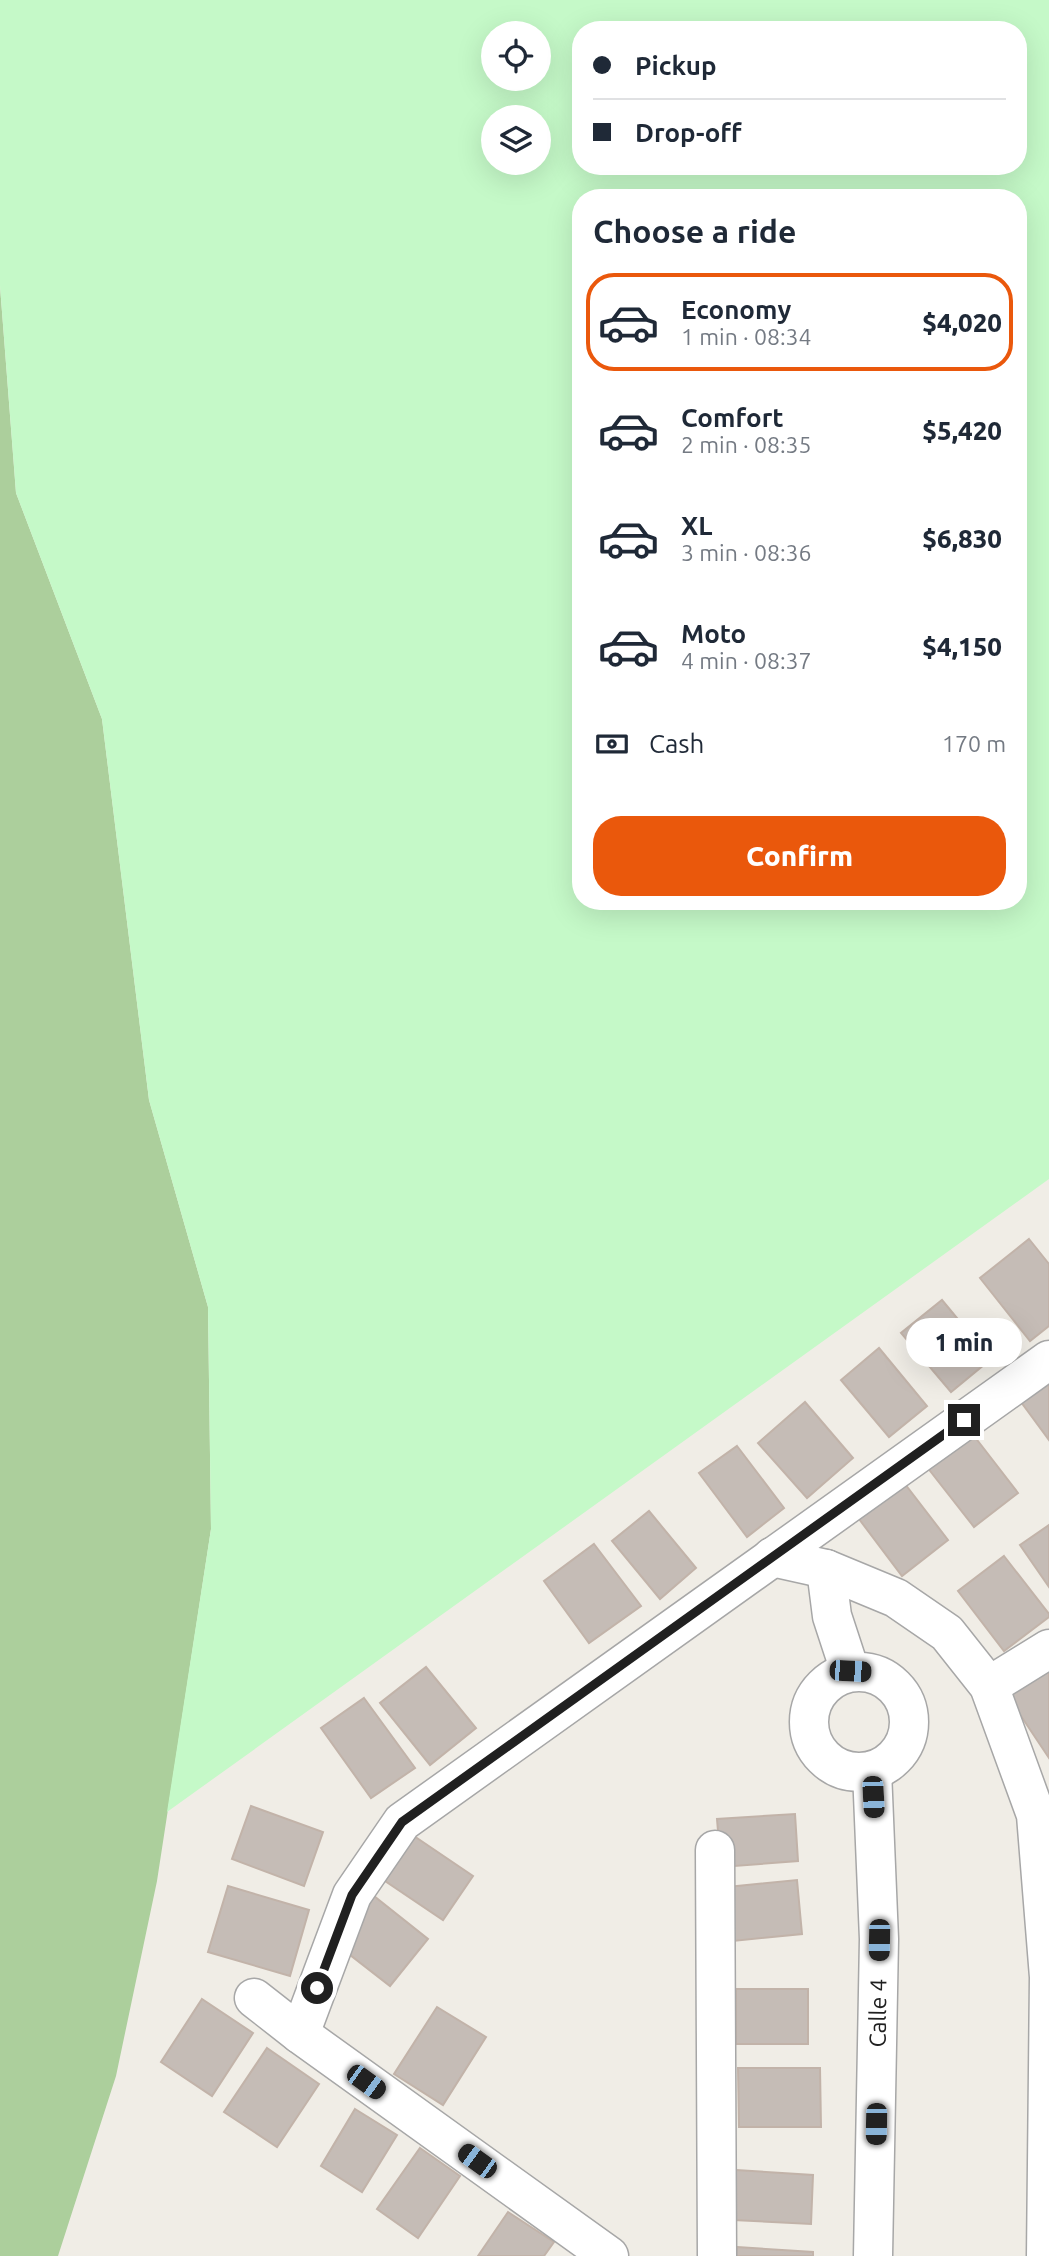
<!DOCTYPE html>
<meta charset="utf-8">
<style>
:root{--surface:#fff;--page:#f6f6f7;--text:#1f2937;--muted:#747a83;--line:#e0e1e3;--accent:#ea580c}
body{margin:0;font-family:Ubuntu,sans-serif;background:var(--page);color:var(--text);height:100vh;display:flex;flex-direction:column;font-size:26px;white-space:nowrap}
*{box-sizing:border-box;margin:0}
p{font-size:23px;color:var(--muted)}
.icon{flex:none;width:38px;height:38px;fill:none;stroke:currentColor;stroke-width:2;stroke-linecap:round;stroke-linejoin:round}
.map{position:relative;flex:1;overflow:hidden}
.panel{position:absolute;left:572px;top:189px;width:455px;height:721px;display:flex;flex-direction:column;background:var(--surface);border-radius:28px;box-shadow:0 7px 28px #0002}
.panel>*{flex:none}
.top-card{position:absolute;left:572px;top:21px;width:455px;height:154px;border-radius:28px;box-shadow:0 7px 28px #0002;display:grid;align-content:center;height:154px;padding:0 21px;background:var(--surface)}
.controls{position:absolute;left:481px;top:21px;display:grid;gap:14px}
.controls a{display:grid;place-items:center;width:70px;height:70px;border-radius:50%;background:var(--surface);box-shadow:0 7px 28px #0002;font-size:35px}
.end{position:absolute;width:32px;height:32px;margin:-16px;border:9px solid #202020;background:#fff;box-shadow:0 0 0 4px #fff}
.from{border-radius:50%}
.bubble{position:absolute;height:49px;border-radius:24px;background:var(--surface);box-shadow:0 7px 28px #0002;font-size:23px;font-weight:800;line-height:49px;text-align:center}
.car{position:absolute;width:21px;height:42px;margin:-21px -10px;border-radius:9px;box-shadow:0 0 5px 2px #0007;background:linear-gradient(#222 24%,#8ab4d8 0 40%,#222 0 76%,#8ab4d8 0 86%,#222 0)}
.top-card b{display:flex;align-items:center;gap:24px;height:66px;font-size:26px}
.top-card b+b{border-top:2px solid var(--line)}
.top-card i{width:18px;height:18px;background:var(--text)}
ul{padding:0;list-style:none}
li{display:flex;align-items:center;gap:21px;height:98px;margin:0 14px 10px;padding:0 7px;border:4px solid transparent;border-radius:28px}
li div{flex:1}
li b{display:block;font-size:26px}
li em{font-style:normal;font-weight:800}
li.active{border-color:var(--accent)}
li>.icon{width:63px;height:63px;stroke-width:1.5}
h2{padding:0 21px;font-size:32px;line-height:84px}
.pay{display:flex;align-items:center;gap:18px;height:77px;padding:0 21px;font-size:26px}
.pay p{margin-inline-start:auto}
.primary-button{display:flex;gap:14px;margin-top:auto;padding:14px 21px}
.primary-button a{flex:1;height:80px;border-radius:28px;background:var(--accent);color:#fff;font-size:28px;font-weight:800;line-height:80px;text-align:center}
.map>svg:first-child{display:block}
</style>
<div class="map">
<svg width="1049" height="2256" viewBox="0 0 1049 2256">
<rect width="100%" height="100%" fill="#f0ede6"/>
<path fill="#accf9c" d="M 0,286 L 16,493 L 102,719 L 149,1100 L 208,1307 L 211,1529 L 157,1881 L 116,2076 L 58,2256 L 0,2256 Z"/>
<path fill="#c5f9c8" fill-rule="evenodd" d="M 0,0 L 1049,0 L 1049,1179 L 167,1812 L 211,1529 L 208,1307 L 149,1100 L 102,719 L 16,493 L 0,286 ZM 581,30 L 1018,30 L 1018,166 L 581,166 ZM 494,33 L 539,33 L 539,79 L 494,79 ZM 494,117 L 539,117 L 539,163 L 494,163 ZM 581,198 L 1018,198 L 1018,901 L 581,901 Z"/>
<g fill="#c5bcb6" stroke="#c2b3a9" stroke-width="2">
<path d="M 1029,1239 L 1049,1264 L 1049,1326 L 1030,1341 L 980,1278 Z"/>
<path d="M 942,1300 L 991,1359 L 951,1392 L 901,1333 Z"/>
<path d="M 879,1348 L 927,1406 L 889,1437 L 841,1380 Z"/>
<path d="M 1049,1382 L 1049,1440 L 1021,1402 Z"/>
<path d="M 805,1402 L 853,1458 L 807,1498 L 758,1443 Z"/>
<path d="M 971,1432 L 1018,1493 L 974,1527 L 927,1467 Z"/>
<path d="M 737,1446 L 784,1508 L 747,1537 L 699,1473 Z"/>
<path d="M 905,1484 L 948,1540 L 902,1576 L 859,1519 Z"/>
<path d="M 649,1511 L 696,1568 L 660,1599 L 612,1541 Z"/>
<path d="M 1049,1525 L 1049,1587 L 1020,1545 Z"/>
<path d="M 594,1544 L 641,1606 L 589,1643 L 544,1581 Z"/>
<path d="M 1004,1556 L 1049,1614 L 1049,1617 L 1004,1651 L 958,1591 Z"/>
<path d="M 426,1667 L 476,1728 L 430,1765 L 380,1703 Z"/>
<path d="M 1049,1668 L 1049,1758 L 1007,1695 Z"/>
<path d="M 364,1698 L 415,1768 L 371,1798 L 321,1728 Z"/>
<path d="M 251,1806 L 323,1832 L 304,1886 L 232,1859 Z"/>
<path d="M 795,1814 L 798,1861 L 721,1867 L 717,1819 Z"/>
<path d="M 414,1836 L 473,1876 L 443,1920 L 385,1881 Z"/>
<path d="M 797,1880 L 802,1934 L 733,1941 L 728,1887 Z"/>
<path d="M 228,1886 L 309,1910 L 290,1976 L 208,1952 Z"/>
<path d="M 374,1896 L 428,1939 L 390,1986 L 336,1944 Z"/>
<rect x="736" y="1989" width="72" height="55"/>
<path d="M 202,1999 L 253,2033 L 212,2096 L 161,2062 Z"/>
<path d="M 437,2007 L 486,2037 L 443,2105 L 394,2074 Z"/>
<path d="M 267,2048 L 319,2084 L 277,2147 L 224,2112 Z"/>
<path d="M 738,2068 L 820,2068 L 821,2127 L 739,2127 Z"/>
<path d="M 355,2109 L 397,2135 L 362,2192 L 321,2166 Z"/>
<path d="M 420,2148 L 460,2176 L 418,2238 L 377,2209 Z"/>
<path d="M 736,2170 L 813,2175 L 811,2224 L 734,2220 Z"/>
<path d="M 508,2212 L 554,2242 L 544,2256 L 478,2256 Z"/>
<path d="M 737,2247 L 813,2252 L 813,2256 L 736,2256 Z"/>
</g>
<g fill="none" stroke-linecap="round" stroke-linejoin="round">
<defs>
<g id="minor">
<path d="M 772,1557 L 826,1569 L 896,1598 L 947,1633 L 989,1686 L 1036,1815 L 1049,1977 L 1046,2256"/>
<path d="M 826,1569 L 832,1616 L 850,1671"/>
<circle cx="859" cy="1722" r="50"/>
<path d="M 989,1686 L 1049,1649"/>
<path d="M 872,1771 L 879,1939 L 873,2256"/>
<path d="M 715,1850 L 717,2256"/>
<path d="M 254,1998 L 300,2034 L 609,2256"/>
<path d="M 300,2034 L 352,1895 L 402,1822 L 1049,1360"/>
</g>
</defs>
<use href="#minor" stroke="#a7a7a7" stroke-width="41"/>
<use href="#minor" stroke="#fff" stroke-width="38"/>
</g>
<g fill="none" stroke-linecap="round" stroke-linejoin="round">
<path stroke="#202020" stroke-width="9" d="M 317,1988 L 352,1895 L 402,1822 L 964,1420"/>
</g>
<g text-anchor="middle" stroke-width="5" stroke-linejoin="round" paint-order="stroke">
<g font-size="23" fill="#202020" stroke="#fff">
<text transform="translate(878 2013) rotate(-89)" y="8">Calle 4</text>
</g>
</g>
</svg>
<div class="controls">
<a><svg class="icon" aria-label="locate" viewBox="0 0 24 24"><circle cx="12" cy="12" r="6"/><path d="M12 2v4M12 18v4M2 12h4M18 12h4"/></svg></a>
<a><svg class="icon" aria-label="layers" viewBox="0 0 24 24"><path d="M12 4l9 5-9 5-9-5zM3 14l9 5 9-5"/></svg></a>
</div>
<i class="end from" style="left:317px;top:1988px"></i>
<i class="end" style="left:964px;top:1420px"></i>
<div class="bubble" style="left:906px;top:1318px;width:116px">1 min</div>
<i class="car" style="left:850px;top:1671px;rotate:93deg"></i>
<i class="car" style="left:873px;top:1797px;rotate:177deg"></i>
<i class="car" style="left:879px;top:1940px;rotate:181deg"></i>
<i class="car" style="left:366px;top:2082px;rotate:126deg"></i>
<i class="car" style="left:876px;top:2124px;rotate:181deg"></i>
<i class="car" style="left:477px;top:2161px;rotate:306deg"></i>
<div class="top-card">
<b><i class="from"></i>Pickup</b>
<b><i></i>Drop-off</b>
</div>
<section class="panel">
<h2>Choose a ride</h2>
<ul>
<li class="active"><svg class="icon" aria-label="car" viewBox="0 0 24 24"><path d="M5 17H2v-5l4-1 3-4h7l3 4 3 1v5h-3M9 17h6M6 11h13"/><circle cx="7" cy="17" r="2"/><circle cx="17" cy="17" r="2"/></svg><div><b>Economy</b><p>1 min · 08:34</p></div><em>$4,020</em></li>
<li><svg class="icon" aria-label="car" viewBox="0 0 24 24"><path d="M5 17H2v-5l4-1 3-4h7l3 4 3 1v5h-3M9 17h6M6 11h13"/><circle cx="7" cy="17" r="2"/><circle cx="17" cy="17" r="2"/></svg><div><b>Comfort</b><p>2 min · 08:35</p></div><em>$5,420</em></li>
<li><svg class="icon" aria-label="car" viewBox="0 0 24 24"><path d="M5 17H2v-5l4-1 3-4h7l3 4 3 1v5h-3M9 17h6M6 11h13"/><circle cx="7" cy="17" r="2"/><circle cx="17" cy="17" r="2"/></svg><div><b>XL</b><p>3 min · 08:36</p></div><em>$6,830</em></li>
<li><svg class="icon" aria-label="car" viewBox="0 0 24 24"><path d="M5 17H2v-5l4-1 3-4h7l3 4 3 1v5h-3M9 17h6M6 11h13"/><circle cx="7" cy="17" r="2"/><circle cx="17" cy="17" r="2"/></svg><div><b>Moto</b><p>4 min · 08:37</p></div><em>$4,150</em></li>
</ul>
<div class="pay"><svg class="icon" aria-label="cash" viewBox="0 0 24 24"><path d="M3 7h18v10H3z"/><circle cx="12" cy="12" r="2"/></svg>Cash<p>170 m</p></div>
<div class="primary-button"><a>Confirm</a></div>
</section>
</div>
